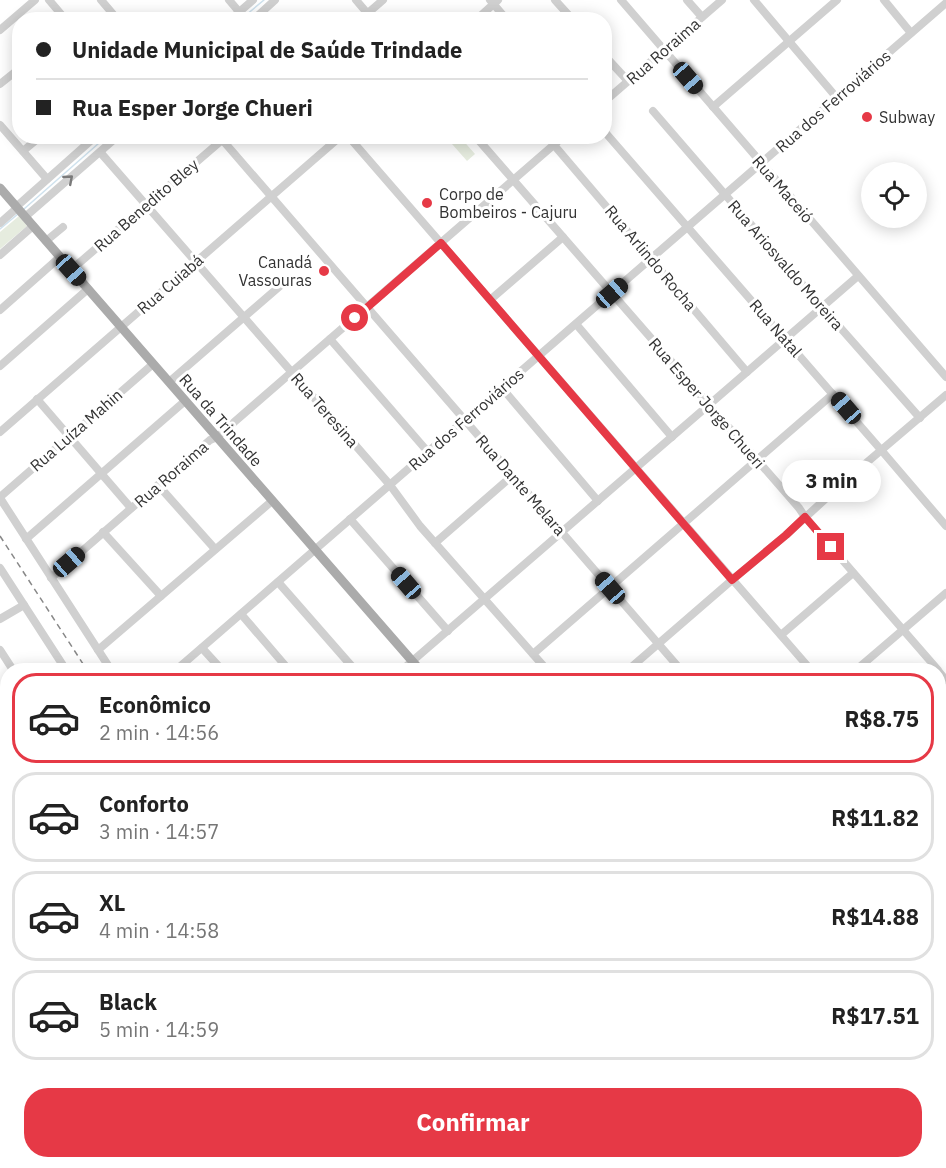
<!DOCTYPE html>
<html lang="pt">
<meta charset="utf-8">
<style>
:root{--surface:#fff;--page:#f2f2f2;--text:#222;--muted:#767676;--line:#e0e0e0;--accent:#e63946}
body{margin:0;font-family:"IBM Plex Sans",sans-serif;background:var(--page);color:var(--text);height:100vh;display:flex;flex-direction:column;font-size:22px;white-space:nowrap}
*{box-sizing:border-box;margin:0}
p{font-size:20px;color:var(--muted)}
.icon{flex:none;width:33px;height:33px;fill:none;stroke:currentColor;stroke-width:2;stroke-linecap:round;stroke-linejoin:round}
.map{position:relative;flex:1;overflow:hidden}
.panel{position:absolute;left:0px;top:663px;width:946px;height:506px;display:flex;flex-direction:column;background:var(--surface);border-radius:24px 24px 0 0;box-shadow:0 3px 15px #0003}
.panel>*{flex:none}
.hud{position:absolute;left:12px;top:12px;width:600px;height:132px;border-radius:24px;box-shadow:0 3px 15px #0003;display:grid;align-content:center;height:132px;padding:0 24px;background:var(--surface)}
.fabs{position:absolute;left:861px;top:162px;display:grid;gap:12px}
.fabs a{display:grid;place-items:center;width:66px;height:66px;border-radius:50%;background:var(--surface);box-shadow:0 3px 15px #0003;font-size:30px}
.end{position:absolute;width:27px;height:27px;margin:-14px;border:8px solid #e63946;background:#fff;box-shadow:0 0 0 3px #fff}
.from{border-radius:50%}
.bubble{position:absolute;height:42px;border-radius:21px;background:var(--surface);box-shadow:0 3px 15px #0003;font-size:20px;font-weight:700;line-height:42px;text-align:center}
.car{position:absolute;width:18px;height:36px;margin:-18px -9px;border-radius:8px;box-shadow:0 0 4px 2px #0007;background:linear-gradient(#222 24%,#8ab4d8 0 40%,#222 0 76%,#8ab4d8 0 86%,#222 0)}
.hud b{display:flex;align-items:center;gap:21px;height:57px;font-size:22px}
.hud b+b{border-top:2px solid var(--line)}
.hud i{width:15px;height:15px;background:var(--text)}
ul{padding:10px 0 0;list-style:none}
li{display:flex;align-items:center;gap:18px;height:90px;margin:0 12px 9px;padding:0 12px;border:3px solid var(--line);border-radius:24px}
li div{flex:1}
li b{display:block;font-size:22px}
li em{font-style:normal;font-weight:700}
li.selected{border-color:var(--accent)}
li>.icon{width:54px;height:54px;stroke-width:1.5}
.button{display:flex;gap:12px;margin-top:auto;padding:12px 24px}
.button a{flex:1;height:69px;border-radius:24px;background:var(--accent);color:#fff;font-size:24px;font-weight:700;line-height:69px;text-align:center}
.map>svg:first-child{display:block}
</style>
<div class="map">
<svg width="946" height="1168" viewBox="0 0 946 1168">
<rect width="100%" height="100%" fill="#fff"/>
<g fill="#e6ecdf">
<path d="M 460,137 L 475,154 L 467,161 L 452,144 Z"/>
<path d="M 19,216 L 27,226 L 0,249 L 0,232 Z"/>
<path d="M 0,914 L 7,928 L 7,997 L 0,983 Z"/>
<path d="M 0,1004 L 8,1017 L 8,1161 L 93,1161 L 86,1168 L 0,1168 Z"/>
<path d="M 411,1161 L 483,1161 L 482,1168 L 411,1168 Z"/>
</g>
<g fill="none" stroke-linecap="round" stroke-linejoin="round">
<g stroke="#cfe2ee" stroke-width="1.5">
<path d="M 246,15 L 264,0"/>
<path d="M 24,209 L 107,136"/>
<path d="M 0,229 L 18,214"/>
<path d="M 939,696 L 946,695"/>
</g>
<g stroke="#cfe2ee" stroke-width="10">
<path d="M 0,989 L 8,1003"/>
<path d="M 197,1161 L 202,1168"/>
</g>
<g stroke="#d0d0d0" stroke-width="8">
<path d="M 49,0 L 66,20"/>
<path d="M 101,0 L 118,20"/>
<path d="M 229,0 L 246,20"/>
<path d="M 356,0 L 373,20"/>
<path d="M 490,0 L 507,20"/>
<path d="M 555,0 L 573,20"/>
<path d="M 621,0 L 946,377"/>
<path d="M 687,0 L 702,17"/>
<path d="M 754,0 L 837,98"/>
<path d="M 884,0 L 911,33"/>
<path d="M 368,13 L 383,0"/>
<path d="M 230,20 L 253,0"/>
<path d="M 253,20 L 275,0"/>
<path d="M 476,20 L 498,0"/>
<path d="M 0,30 L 35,0"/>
<path d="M 604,55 L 628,81"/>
<path d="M 0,84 L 20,68"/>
<path d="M 604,102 L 722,0"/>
<path d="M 713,107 L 837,0"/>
<path d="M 653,111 L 822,307 L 920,418"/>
<path d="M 0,125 L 47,179"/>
<path d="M 604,131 L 882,451 L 946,526"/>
<path d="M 219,136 L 681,670"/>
<path d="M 348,136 L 811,670"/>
<path d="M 475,136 L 799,508 L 805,517 L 938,670"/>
<path d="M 554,145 L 747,372"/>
<path d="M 23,151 L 41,136"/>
<path d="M 100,152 L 390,485 L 420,526 L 547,670"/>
<path d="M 16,207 L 96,136"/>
<path d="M 25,217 L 118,136"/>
<path d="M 0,223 L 17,208"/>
<path d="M 46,241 L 63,227"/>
<path d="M 0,255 L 33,226"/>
<path d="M 71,270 L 222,140"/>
<path d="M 490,300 L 563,237"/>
<path d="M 0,310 L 60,257"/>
<path d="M 576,324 L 672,437"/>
<path d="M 330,339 L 428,452"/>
<path d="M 0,366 L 88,289"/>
<path d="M 169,382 L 280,286"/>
<path d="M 502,388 L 598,501"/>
<path d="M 37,399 L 131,508"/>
<path d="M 0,432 L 341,136"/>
<path d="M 158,485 L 215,549"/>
<path d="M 0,497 L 153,364"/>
<path d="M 0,498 L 111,670"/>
<path d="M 350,519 L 448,631"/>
<path d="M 103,532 L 161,596"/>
<path d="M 26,539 L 185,401"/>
<path d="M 435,543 L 512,476"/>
<path d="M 0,568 L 66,670"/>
<path d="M 51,578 L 210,440 L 217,437 L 564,136"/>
<path d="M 278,582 L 355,670"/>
<path d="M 241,614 L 289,670"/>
<path d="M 0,619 L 24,605"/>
<path d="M 781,635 L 853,573"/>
<path d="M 202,648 L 222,670"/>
<path d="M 0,650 L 13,670"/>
<path d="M 98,650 L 272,501"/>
<path d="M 533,654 L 833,394"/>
<path d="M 176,670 L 946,3"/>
<path d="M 402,670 L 858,276"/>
<path d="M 628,670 L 732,580 L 786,535 L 845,481 L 946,395"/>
<path d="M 856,670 L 946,593"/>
<path d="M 939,672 L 946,680"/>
<path d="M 0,733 L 8,745"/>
<path d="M 939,793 L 946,787"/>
<path d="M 0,812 L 7,821"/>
<path d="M 939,817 L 945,824"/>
<path d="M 1,827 L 8,839"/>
<path d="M 0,907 L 8,921"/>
<path d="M 939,962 L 946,963"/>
<path d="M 939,1012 L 946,1012"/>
<path d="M 939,1062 L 946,1062"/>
<path d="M 939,1111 L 946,1112"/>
<path d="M 919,1161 L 946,1163"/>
<path d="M 252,1168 L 267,1161"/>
<path d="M 487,1168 L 487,1161"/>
<path d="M 528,1168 L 529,1161"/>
<path d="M 572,1168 L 573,1161"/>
<path d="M 660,1168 L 660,1161"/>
<path d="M 740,1168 L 741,1161"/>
<path d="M 817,1168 L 817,1161"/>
</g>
<g stroke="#ababab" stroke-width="9">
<path d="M 0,188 L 420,670"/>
<path d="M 939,826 L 946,824"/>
<path d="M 939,880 L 946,878"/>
<path d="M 353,1168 L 369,1161"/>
</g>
<g stroke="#888" stroke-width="1.5" stroke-dasharray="6 4.5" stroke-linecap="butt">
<path d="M 0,536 L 87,670"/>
<path d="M 939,852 L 946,850"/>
<path d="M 105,1168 L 112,1161"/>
<path d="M 298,1168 L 312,1161"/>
</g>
</g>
<defs><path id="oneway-chevron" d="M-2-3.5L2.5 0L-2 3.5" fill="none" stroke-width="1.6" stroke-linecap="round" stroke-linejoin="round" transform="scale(1.5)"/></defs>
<use stroke="#7a7a7a" href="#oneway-chevron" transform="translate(69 179) rotate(-41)"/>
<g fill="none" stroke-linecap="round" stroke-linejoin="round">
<path stroke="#e63946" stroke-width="8" d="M 355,318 L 441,243 L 732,580 L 786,535 L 805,517 L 831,547"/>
</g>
<g fill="#e63946" stroke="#fff" stroke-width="2">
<circle cx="867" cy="117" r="6"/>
<circle cx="427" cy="203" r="6"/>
<circle cx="324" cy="271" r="6"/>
</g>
<g text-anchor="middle" stroke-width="6" stroke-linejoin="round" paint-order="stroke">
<g font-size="16" fill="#333" stroke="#fff">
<text transform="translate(663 51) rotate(-41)" y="6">Rua Roraima</text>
<text transform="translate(833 101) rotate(-41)" y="6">Rua dos Ferroviários</text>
<text transform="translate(783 189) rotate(49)" y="6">Rua Maceió</text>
<text transform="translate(146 205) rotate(-41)" y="6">Rua Benedito Bley</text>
<text transform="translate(651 258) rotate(50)" y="6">Rua Arlindo Rocha</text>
<text transform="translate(786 265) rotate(49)" y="6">Rua Ariosvaldo Moreira</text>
<text transform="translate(170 284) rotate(-41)" y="6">Rua Cuiabá</text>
<text transform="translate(776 328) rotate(49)" y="6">Rua Natal</text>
<text transform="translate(707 403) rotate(49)" y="6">Rua Esper Jorge Chueri</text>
<text transform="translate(325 410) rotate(49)" y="6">Rua Teresina</text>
<text transform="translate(466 419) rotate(-41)" y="6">Rua dos Ferroviários</text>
<text transform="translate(221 420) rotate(49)" y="6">Rua da Trindade</text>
<text transform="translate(76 430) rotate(-41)" y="6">Rua Luíza Mahin</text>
<text transform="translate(171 474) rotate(-41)" y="6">Rua Roraima</text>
<text transform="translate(521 485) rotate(49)" y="6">Rua Dante Melara</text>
</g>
<g font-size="16" fill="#333" stroke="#fff" text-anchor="start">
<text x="879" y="123">Subway</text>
<text x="439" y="200">Corpo de<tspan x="439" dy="18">Bombeiros - Cajuru</tspan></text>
<text x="312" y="268" text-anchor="end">Canadá<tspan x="312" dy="18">Vassouras</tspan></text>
</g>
</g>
</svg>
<div class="fabs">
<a><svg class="icon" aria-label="locate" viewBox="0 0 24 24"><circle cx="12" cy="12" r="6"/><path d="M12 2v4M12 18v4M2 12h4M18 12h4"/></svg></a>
</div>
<i class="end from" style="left:355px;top:318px"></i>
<i class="end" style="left:831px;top:547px"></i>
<div class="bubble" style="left:782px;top:460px;width:99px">3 min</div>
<i class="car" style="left:688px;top:78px;rotate:139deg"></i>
<i class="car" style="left:71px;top:270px;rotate:138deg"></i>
<i class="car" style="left:612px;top:293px;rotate:49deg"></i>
<i class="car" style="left:846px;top:408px;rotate:319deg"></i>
<i class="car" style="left:69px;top:562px;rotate:49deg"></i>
<i class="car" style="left:406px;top:583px;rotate:319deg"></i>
<i class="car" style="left:610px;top:588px;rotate:319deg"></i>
<div class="hud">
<b><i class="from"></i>Unidade Municipal de Saúde Trindade</b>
<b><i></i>Rua Esper Jorge Chueri</b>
</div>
<section class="panel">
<ul>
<li class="selected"><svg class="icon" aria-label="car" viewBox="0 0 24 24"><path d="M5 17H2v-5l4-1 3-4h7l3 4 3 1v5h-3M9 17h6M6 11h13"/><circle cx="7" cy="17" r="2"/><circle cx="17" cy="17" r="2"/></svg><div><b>Econômico</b><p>2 min · 14:56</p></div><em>R$8.75</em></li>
<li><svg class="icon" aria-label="car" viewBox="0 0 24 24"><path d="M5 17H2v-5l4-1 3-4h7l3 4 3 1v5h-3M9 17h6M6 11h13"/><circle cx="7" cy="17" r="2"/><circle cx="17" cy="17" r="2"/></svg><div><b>Conforto</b><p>3 min · 14:57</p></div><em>R$11.82</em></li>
<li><svg class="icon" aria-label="car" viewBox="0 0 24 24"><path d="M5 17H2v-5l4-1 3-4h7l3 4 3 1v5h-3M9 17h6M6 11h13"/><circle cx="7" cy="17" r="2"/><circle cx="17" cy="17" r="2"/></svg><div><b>XL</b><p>4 min · 14:58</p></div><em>R$14.88</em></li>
<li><svg class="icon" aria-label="car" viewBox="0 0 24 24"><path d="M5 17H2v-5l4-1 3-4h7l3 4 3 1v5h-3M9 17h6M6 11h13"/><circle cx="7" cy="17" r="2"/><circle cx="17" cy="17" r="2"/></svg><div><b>Black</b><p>5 min · 14:59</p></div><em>R$17.51</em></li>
</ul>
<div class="button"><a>Confirmar</a></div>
</section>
</div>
